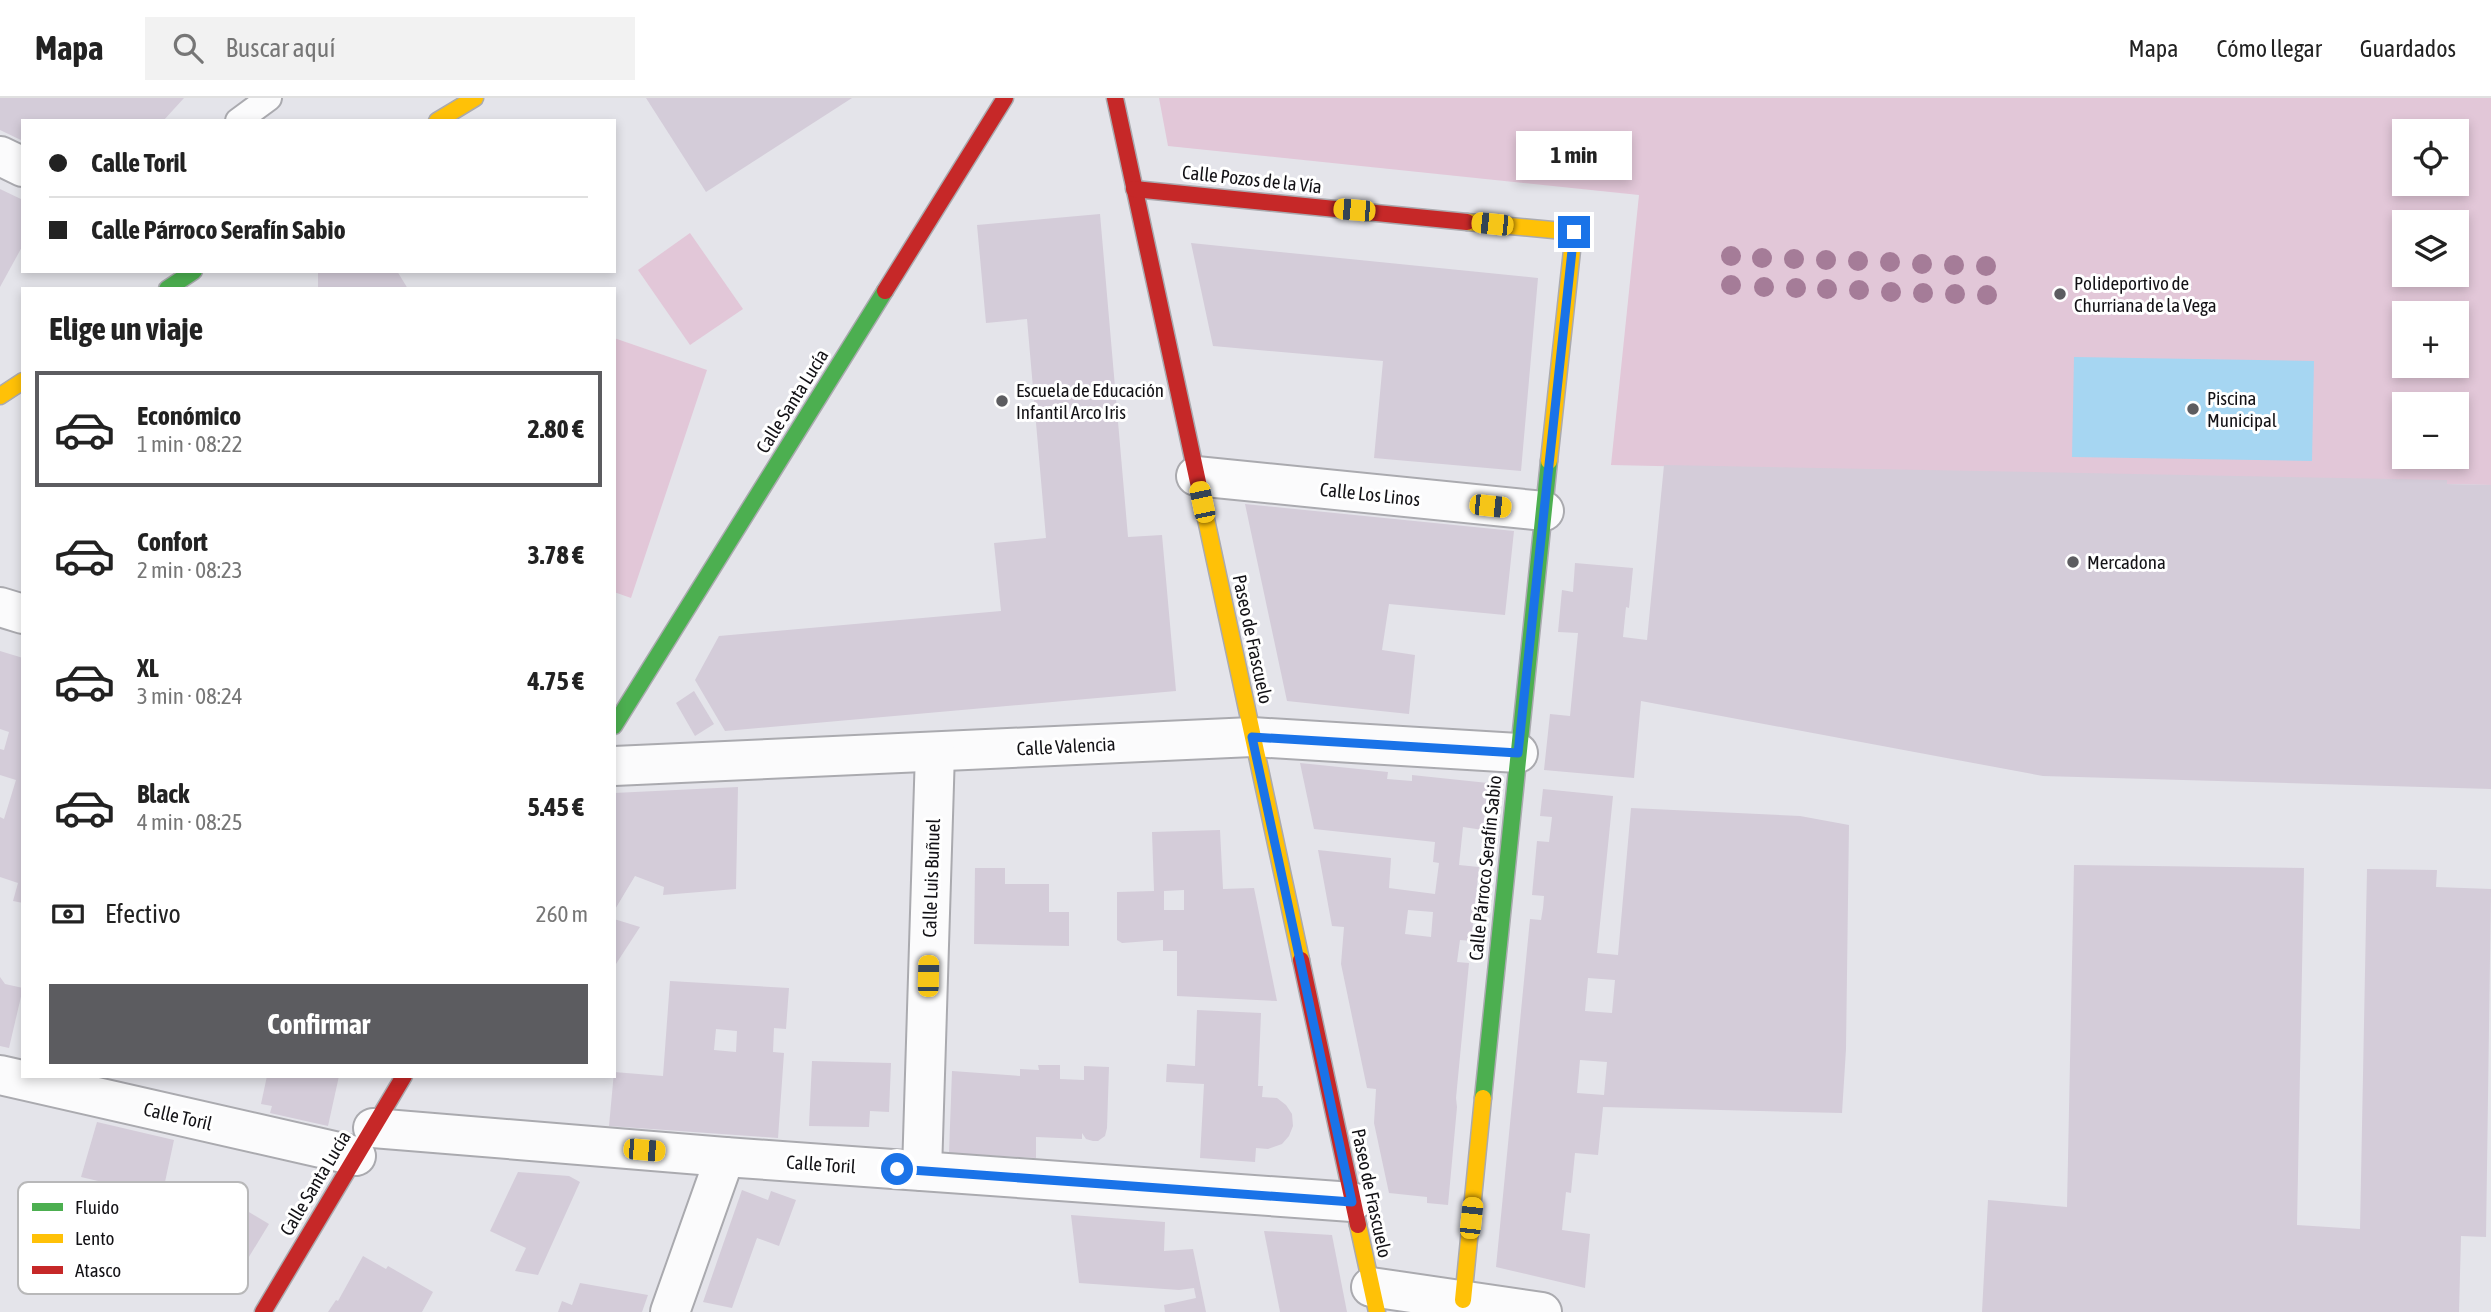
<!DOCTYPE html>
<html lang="es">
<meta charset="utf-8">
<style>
:root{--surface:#fff;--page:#f2f2f2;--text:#222;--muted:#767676;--line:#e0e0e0;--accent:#5c5c60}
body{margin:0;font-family:"Asap Condensed",sans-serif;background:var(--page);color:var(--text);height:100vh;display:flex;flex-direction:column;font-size:26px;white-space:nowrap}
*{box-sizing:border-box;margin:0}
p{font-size:23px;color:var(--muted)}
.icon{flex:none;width:38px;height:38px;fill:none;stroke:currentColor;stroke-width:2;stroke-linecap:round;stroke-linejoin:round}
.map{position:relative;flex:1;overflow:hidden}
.sheet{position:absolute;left:21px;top:189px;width:595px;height:791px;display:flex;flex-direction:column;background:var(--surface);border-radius:0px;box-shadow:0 4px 10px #0003}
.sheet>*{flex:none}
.hud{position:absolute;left:21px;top:21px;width:595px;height:154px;border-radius:0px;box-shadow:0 4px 10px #0003;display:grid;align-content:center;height:154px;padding:0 28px;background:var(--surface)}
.tools{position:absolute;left:2392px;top:21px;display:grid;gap:14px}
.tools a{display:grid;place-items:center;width:77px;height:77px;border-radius:0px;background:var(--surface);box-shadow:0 4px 10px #0003;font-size:35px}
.end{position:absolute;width:32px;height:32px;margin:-16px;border:9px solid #1a73e8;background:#fff;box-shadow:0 0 0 4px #fff}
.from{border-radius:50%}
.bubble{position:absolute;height:49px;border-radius:0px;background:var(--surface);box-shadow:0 4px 10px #0003;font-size:23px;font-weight:700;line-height:49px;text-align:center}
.car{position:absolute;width:21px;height:42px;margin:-21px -10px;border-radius:9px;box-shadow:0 0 5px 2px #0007;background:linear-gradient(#f5c518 24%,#345 0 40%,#f5c518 0 76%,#345 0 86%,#f5c518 0)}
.hud b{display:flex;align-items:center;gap:24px;height:66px;font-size:26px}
.hud b+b{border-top:2px solid var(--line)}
.hud i{width:18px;height:18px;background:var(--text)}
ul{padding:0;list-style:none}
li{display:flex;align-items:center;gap:21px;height:116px;margin:0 14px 10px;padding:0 14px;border:4px solid transparent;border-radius:0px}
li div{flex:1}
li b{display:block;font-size:26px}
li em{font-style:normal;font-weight:700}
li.on{border-color:var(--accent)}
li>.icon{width:63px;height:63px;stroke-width:1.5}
h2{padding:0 28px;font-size:32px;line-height:84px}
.pay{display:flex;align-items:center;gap:18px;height:77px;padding:0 28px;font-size:26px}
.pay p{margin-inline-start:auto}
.button{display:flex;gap:14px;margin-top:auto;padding:14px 28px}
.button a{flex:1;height:80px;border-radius:0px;background:var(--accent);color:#fff;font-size:28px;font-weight:700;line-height:80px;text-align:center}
header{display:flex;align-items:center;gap:42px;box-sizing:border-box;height:98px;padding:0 35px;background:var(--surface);border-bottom:2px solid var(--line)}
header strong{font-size:33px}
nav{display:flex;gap:38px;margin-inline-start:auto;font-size:24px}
.search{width:490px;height:63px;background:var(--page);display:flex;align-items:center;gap:18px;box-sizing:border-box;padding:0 24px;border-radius:0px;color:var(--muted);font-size:26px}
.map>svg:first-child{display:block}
</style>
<header>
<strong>Mapa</strong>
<div class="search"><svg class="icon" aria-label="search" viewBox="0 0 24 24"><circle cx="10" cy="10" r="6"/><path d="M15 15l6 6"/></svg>Buscar aquí</div>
<nav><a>Mapa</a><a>Cómo llegar</a><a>Guardados</a></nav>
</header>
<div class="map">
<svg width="2491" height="1214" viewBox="0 0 2491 1214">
<rect width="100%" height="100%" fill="#e4e4ea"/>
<g fill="#e2c7d8" fill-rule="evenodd">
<path d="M 1159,0 L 2491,0 L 2491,387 L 1611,367 L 1639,97 L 1168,48 ZM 2404,33 L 2457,33 L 2457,86 L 2404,86 ZM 2404,124 L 2457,124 L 2457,177 L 2404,177 ZM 2404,215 L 2457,215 L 2457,268 L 2404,268 ZM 2404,306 L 2457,306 L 2457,359 L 2404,359 Z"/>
<path d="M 690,135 L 743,211 L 690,247 L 638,172 Z"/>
<path d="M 614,240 L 707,272 L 631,500 L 614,494 Z"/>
</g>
<path fill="#a6d6f2" d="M 2074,259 L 2314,263 L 2312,363 L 2072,359 Z"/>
<g fill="#d4ccd9" fill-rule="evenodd">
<path d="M 0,0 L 184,0 L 163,23 L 23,23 L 23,43 L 0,32 Z"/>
<path d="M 646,0 L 852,0 L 706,94 Z"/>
<path d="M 0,91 L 23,102 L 23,147 L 0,189 Z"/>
<path d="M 1100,116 L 1128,439 L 1162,437 L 1176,593 L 725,633 L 695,582 L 719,538 L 1001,513 L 994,445 L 1046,440 L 1027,221 L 986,225 L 977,127 Z"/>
<path d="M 1191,145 L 1538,180 L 1521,373 L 1374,360 L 1383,263 L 1213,248 Z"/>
<path d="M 318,173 L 397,173 L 408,191 L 318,191 Z"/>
<path d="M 1664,367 L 2447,382 L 2447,386 L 2491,387 L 2491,691 L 2043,678 L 1641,603 L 1634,680 L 1544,672 L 1550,616 L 1570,618 L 1578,535 L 1558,534 L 1562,492 L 1573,494 L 1575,465 L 1633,470 L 1629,510 L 1626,509 L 1623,539 L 1647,542 Z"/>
<path d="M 1245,406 L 1514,433 L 1505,517 L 1389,506 L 1382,552 L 1415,557 L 1409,616 L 1287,603 Z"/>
<path d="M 0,553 L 23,560 L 23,805 L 13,803 L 18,785 L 0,779 L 0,719 L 4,721 L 16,682 L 0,677 L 0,651 L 4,652 L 9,634 L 0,631 Z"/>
<path d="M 694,593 L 714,626 L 695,638 L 676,605 Z"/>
<path d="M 1300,665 L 1388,674 L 1387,681 L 1412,683 L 1412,677 L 1488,685 L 1483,732 L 1463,729 L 1459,767 L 1479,769 L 1471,843 L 1460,842 L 1457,864 L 1469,865 L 1456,1000 L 1457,1009 L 1448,1107 L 1427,1105 L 1427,1099 L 1389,1095 L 1374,1025 L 1376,991 L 1367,990 L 1341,866 L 1344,829 L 1332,828 L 1318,752 L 1391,760 L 1389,790 L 1435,796 L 1439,765 L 1433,764 L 1435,744 L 1314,731 ZM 1408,812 L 1433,814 L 1431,839 L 1405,836 Z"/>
<path d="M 738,689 L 736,791 L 663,797 L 664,789 L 635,778 L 614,813 L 614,695 Z"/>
<path d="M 1543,691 L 1613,698 L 1597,855 L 1618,857 L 1631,710 L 1800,718 L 1849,727 L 1846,951 L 1842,1015 L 1603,1009 L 1598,1057 L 1575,1055 L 1571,1095 L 1566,1094 L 1562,1132 L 1590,1136 L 1585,1190 L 1496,1169 L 1530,821 L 1541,822 L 1543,810 L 1544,798 L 1532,797 L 1537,743 L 1549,744 L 1552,719 L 1540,718 ZM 1588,880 L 1615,882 L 1612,915 L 1585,913 ZM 1580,962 L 1607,964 L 1604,997 L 1577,995 Z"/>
<path d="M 1220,732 L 1223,791 L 1254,790 L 1277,903 L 1177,898 L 1177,853 L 1163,853 L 1163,842 L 1122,845 L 1117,842 L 1117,794 L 1154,793 L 1152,734 ZM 1184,792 L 1184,812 L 1164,812 L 1164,793 Z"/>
<path d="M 2074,767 L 2304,770 L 2297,1127 L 2360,1131 L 2367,771 L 2437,772 L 2436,789 L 2491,791 L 2486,1139 L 2461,1138 L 2459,1214 L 1982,1214 L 1988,1102 L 2067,1109 Z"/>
<path d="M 975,770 L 1005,770 L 1005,786 L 1049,786 L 1049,814 L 1069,814 L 1069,848 L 974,846 Z"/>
<path d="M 614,821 L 640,829 L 614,869 Z"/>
<path d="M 0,879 L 5,886 L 23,890 L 9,950 L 0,948 Z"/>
<path d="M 670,883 L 789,890 L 786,931 L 774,930 L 773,954 L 784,955 L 778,1040 L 609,1028 L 614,974 L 663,978 ZM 716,931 L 737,933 L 736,954 L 714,952 Z"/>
<path d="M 1197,912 L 1261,915 L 1258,988 L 1263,988 L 1262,999 L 1277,1000 L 1286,1007 L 1292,1016 L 1293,1028 L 1289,1038 L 1282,1046 L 1268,1051 L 1256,1050 L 1255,1064 L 1200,1060 L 1204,986 L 1166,984 L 1167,966 L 1195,968 Z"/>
<path d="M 812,963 L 891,965 L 889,1014 L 870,1013 L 869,1029 L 809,1028 Z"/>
<path d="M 1038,967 L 1060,967 L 1060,981 L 1084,982 L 1084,968 L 1109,969 L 1107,1030 L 1105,1038 L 1098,1043 L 1093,1043 L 1086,1041 L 1082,1035 L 1082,1041 L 1036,1039 L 1036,1060 L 949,1055 L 952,973 L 1020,978 L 1020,971 L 1039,972 Z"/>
<path d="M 267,978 L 339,978 L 328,1028 L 270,1015 L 272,1008 L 261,1006 Z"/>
<path d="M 97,1024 L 174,1042 L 162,1098 L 81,1079 Z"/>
<path d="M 518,1074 L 569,1078 L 580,1084 L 538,1177 L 515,1173 L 526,1150 L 490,1133 Z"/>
<path d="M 742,1092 L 768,1102 L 771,1093 L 796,1102 L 779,1148 L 757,1140 L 732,1210 L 703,1204 Z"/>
<path d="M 217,1095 L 269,1126 L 227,1195 L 176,1165 Z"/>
<path d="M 1071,1117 L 1165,1124 L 1164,1153 L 1193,1151 L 1206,1214 L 1165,1214 L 1164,1207 L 1196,1200 L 1194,1190 L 1179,1192 L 1079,1185 Z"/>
<path d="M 1264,1133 L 1332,1137 L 1347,1214 L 1280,1214 Z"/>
<path d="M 363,1158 L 386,1171 L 388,1168 L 433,1194 L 422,1214 L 328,1214 L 336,1202 L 338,1203 Z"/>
<path d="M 580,1185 L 648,1197 L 642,1214 L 558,1214 L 562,1203 L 572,1207 Z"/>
</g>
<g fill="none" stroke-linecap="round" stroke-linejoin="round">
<defs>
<path id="lane" d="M 238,23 L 269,0"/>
<g id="street">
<path d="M 0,58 L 23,69"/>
<path d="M 1196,378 L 1544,413"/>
<path d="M 0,509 L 23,516"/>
<path d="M 614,668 L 1252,639 L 1518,655"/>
<path d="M 0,977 L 356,1058"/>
<path d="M 373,1030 L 725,1059 L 1352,1104"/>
<path d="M 922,1073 L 935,654"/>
<path d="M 1371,1189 L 1542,1214"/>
<path d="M 670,1214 L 725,1059"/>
</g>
<g id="fast">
<path d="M 167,191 L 194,173"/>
<path d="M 614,628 L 885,193"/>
<path d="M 1483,1000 L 1549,363"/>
</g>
<g id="slow">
<path d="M 437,23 L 475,0"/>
<path d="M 1467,124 L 1574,134 L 1549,363"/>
<path d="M 0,298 L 23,283"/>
<path d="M 1201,398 L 1301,862"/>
<path d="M 1358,1127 L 1377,1214"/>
<path d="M 1463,1202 L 1483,1000"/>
</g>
<g id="jam">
<path d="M 1115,0 L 1201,398"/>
<path d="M 1134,91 L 1467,124"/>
<path d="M 885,193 L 1005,0"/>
<path d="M 1301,862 L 1358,1127"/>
<path d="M 263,1214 L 404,978"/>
</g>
</defs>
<use href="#lane" stroke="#aaaaaf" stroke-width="28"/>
<use href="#street" stroke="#aaaaaf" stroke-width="42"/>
<use href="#fast" stroke="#aaaaaf" stroke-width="19"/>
<use href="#slow" stroke="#aaaaaf" stroke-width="19"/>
<use href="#jam" stroke="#aaaaaf" stroke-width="19"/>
<use href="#lane" stroke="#fbfbfc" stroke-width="24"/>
<use href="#street" stroke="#fbfbfc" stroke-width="38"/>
<use href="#fast" stroke="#4caf50" stroke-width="16"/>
<use href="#slow" stroke="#ffc107" stroke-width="16"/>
<use href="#jam" stroke="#c62828" stroke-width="16"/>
</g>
<g fill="#a57c98">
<circle cx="1731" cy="158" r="10"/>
<circle cx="1762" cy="160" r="10"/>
<circle cx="1794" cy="161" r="10"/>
<circle cx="1826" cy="162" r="10"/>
<circle cx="1858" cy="163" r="10"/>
<circle cx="1890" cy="164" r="10"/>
<circle cx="1922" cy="166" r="10"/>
<circle cx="1954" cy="167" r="10"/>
<circle cx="1986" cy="168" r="10"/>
<circle cx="1731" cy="187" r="10"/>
<circle cx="1764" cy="189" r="10"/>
<circle cx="1796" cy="190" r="10"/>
<circle cx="1827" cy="191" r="10"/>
<circle cx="1859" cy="192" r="10"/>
<circle cx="1891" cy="194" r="10"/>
<circle cx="1923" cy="195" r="10"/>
<circle cx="1955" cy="196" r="10"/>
<circle cx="1987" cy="197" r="10"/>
</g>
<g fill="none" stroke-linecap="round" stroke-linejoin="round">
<path stroke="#1a73e8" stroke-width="9" d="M 897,1071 L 1352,1104 L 1252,639 L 1518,655 L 1574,134"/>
</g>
<g fill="#5c5c60" stroke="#fff" stroke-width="2.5">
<circle cx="2060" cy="196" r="7"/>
<circle cx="1002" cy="303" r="7"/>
<circle cx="2193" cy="311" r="7"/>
<circle cx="2073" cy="464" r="7"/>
</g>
<g text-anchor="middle" stroke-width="6" stroke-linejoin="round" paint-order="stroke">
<g font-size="19" fill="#131216" stroke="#fff">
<text transform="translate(1252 81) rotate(6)" y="7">Calle Pozos de la Vía</text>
<text transform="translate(792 303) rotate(-58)" y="7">Calle Santa Lucía</text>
<text transform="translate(1370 396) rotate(6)" y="7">Calle Los Linos</text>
<text transform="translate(1253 541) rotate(78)" y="7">Paseo de Frascuelo</text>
<text transform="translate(1066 648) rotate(-3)" y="7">Calle Valencia</text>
<text transform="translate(1485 770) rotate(-84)" y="7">Calle Párroco Serafín Sabio</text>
<text transform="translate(931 780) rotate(-88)" y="7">Calle Luis Buñuel</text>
<text transform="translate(178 1018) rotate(13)" y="7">Calle Toril</text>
<text transform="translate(821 1066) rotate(4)" y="7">Calle Toril</text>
<text transform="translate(315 1085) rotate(-59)" y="7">Calle Santa Lucía</text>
<text transform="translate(1372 1095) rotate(78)" y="7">Paseo de Frascuelo</text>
</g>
<g font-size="19" fill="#131216" stroke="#fff" text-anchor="start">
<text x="2074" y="192">Polideportivo de<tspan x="2074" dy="22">Churriana de la Vega</tspan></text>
<text x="1016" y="299">Escuela de Educación<tspan x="1016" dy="22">Infantil Arco Iris</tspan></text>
<text x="2207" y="307">Piscina<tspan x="2207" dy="22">Municipal</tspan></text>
<text x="2087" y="471">Mercadona</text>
</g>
</g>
<rect x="18" y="1084" width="230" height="112" rx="10" fill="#fff" stroke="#b8b8b9" stroke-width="2"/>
<rect x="32" y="1105" width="31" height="8" fill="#4caf50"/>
<rect x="32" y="1136" width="31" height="9" fill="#ffc107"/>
<rect x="32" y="1168" width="31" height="8" fill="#c62828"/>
<g font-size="19" fill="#131216">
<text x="75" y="1116">Fluido</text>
<text x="75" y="1147">Lento</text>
<text x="75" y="1179">Atasco</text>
</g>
</svg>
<div class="tools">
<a><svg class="icon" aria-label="locate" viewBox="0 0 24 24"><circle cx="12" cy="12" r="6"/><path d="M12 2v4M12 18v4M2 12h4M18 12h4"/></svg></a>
<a><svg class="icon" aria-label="layers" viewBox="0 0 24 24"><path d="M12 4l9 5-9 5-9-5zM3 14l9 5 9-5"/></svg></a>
<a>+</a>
<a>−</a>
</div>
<i class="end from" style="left:897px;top:1071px"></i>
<i class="end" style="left:1574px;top:134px"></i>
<div class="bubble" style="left:1516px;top:33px;width:116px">1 min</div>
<i class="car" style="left:1354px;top:112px;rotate:275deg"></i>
<i class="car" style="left:1492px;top:126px;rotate:276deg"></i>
<i class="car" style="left:1202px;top:404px;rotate:348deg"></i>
<i class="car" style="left:1490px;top:408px;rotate:96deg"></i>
<i class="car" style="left:928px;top:878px;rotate:1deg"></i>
<i class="car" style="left:644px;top:1052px;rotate:95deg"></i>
<i class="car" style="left:1471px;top:1120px;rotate:6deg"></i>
<div class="hud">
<b><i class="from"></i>Calle Toril</b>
<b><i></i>Calle Párroco Serafín Sabio</b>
</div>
<section class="sheet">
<h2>Elige un viaje</h2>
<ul>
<li class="on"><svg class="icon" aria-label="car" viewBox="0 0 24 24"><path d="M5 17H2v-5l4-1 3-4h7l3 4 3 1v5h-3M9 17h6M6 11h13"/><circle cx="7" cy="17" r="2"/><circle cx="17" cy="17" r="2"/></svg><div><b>Económico</b><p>1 min · 08:22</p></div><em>2.80 €</em></li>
<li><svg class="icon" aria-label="car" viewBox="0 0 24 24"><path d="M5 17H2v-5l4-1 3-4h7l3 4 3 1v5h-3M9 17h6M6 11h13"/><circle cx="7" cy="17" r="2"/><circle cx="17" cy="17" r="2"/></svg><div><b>Confort</b><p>2 min · 08:23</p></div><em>3.78 €</em></li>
<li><svg class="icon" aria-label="car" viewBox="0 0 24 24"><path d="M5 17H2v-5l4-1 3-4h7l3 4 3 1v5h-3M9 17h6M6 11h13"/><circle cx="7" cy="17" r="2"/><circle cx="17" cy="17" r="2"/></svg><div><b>XL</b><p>3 min · 08:24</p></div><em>4.75 €</em></li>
<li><svg class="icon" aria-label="car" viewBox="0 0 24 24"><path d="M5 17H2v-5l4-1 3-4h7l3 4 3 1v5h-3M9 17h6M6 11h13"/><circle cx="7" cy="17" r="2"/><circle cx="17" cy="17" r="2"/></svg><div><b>Black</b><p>4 min · 08:25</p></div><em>5.45 €</em></li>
</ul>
<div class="pay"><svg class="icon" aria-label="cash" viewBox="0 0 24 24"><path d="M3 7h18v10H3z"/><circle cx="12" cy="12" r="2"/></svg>Efectivo<p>260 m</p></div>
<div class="button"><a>Confirmar</a></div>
</section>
</div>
